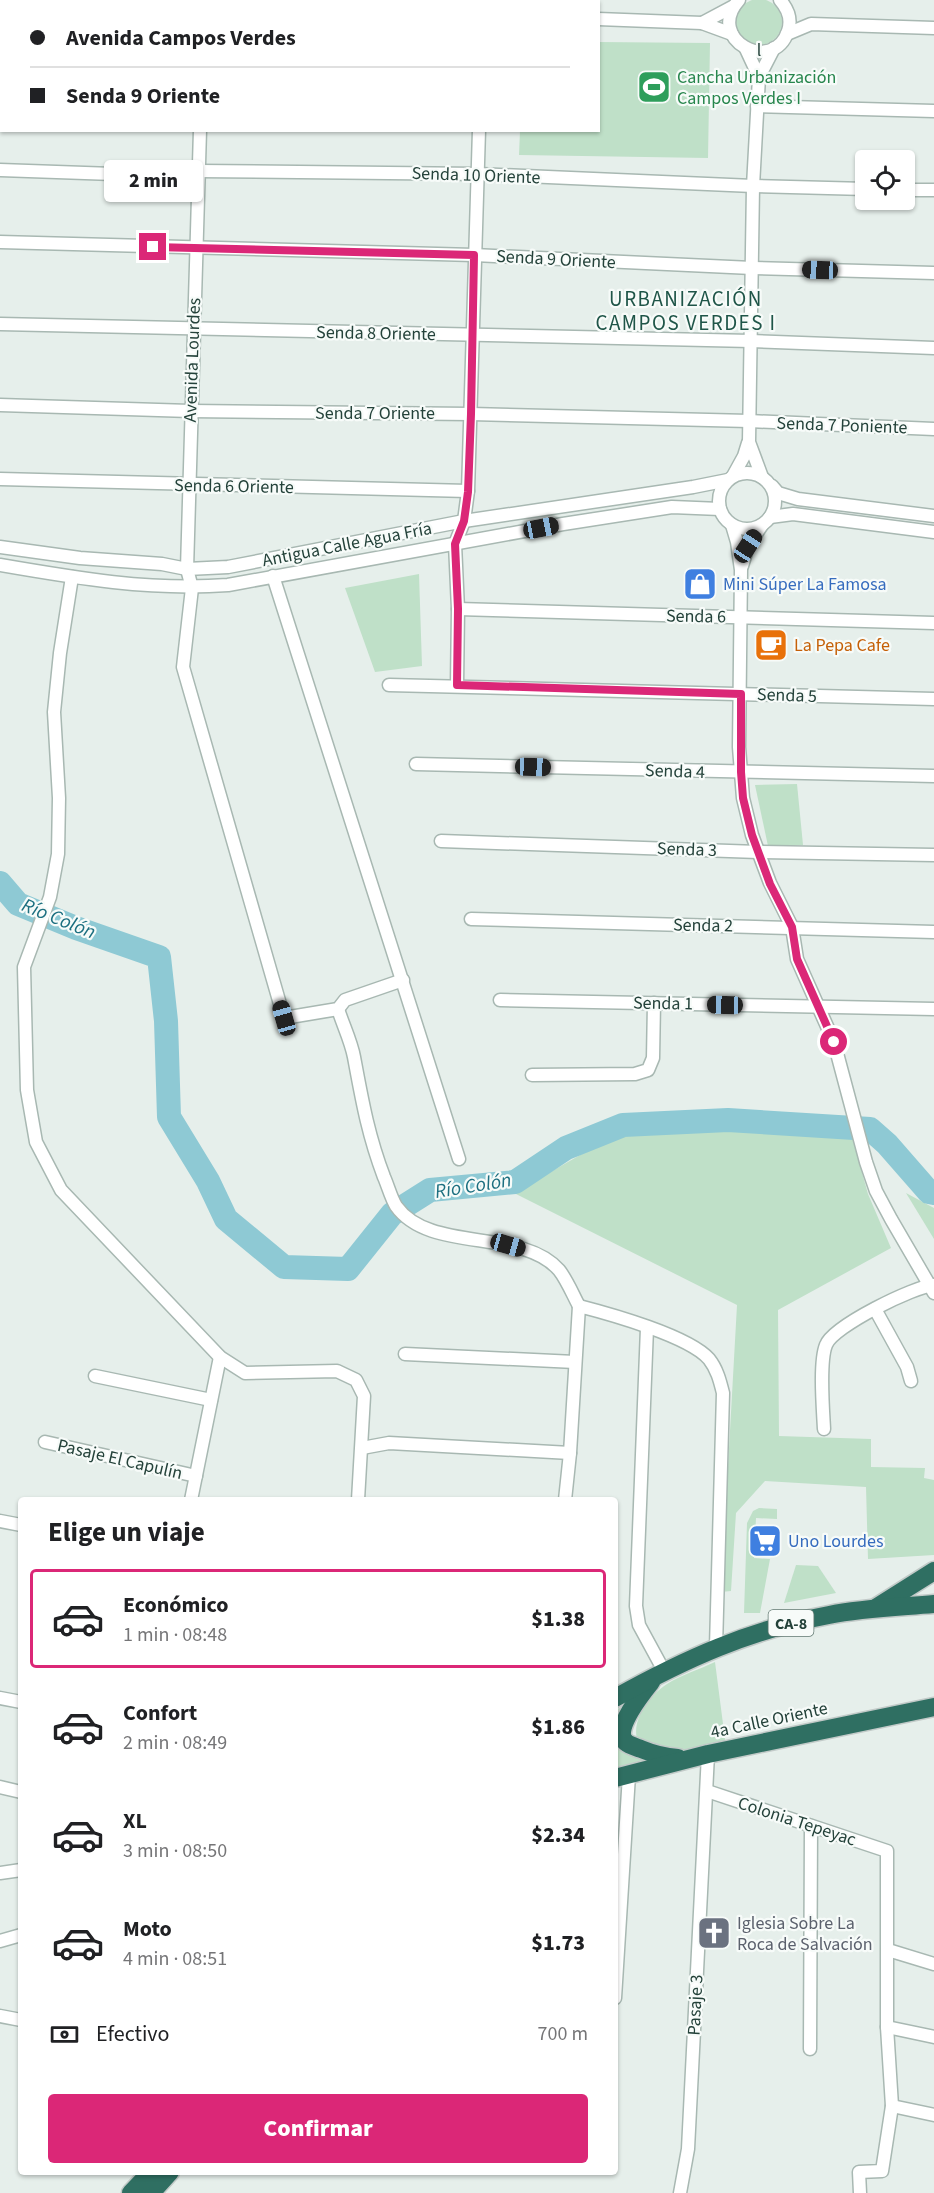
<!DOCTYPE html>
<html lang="es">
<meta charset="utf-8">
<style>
:root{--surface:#fff;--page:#f2f2f2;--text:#202124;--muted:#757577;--line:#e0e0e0;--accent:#db2777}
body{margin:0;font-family:"Source Sans 3",sans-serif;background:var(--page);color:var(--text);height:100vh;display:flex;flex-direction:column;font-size:22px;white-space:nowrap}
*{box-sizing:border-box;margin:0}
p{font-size:20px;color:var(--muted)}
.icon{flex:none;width:33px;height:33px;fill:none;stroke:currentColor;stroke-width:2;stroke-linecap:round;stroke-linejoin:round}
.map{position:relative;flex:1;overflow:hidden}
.side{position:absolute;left:18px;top:1497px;width:600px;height:678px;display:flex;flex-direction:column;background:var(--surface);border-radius:6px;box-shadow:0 2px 4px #0004}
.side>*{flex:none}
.banner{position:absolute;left:0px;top:0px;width:600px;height:132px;box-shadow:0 2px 4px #0004;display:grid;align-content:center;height:132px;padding:0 30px;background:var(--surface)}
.tools{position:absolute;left:855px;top:150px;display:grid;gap:12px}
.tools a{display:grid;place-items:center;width:60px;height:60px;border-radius:6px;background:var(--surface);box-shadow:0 2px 4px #0004;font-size:30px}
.end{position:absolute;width:27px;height:27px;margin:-14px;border:8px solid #db2777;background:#fff;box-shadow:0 0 0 3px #fff}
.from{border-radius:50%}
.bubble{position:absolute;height:42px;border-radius:6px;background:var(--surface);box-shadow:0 2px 4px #0004;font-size:20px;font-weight:800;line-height:42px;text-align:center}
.car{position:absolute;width:18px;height:36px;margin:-18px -9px;border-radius:8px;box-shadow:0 0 4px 2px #0007;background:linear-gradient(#222 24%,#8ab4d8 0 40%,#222 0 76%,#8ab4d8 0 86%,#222 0)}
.banner b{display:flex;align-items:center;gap:21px;height:57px;font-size:22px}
.banner b+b{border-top:2px solid var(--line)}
.banner i{width:15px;height:15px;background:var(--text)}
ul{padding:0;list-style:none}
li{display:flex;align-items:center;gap:18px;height:99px;margin:0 12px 9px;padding:0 18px;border:3px solid transparent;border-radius:6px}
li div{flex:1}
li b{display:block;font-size:22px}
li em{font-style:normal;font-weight:800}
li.selected{border-color:var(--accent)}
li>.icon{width:54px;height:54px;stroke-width:1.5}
h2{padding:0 30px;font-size:27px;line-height:72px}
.pay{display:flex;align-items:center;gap:15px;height:66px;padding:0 30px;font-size:22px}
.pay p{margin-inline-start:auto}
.action{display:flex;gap:12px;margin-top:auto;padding:12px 30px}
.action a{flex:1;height:69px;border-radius:6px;background:var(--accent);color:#fff;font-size:24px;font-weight:800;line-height:69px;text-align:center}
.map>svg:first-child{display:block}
</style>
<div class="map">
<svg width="934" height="2193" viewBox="0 0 934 2193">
<rect width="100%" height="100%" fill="#e6efeb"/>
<g fill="#bfe0c8">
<circle cx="759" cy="22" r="23"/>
<path d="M 599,42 L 710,43 L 708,158 L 519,155 L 520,131 L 598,130 Z"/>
<path d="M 419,574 L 422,666 L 375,672 L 345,588 Z"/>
<path d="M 797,784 L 803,845 L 768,846 L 755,785 Z"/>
<path d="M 727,1126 L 852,1137 L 868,1194 L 891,1248 L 778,1310 L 779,1436 L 871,1439 L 871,1467 L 925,1468 L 924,1478 L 934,1480 L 934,1555 L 868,1559 L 866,1487 L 765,1481 L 736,1513 L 731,1591 L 721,1592 L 737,1305 L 514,1193 L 601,1143 L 626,1133 Z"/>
<path d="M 906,1193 L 934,1208 L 934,1239 Z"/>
<path d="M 759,1508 L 777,1509 L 777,1519 L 756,1518 L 754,1558 L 770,1559 L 760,1613 L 744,1613 L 747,1523 L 753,1511 Z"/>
<path d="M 796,1565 L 818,1566 L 836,1593 L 784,1603 Z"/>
<path d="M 715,1662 L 726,1747 L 689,1756 L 637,1739 C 632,1718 650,1695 667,1684 C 681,1675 700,1669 715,1662 Z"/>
<path d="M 630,1707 L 620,1720 L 653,1763 L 615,1772 L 615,1711 L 619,1708 Z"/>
</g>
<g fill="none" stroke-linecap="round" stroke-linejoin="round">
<path stroke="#8ec9d4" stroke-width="24" d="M 0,883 L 18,904 L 76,928 L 159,957 L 166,1021 L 169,1117 L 208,1181 L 226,1219 L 284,1267 L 348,1269 L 392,1214 L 430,1190 L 515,1182 L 566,1148 L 623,1125 L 728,1120 L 870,1129 L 887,1144 L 929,1192 L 934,1193"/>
<defs>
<g id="street">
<path d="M 739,0 C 704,39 773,76 788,31 C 792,19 788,9 780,0"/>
<path d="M 204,2 L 204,0"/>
<path d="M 482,2 L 482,0"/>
<path d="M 0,5 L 2,5"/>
<path d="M 598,19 L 702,23 L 732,34"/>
<path d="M 702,23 L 734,6"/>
<path d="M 787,34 L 811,24 L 934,28"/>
<path d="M 746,49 L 759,77"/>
<path d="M 0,90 L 2,90"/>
<path d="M 757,106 L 934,111"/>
<path d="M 200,130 L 187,569 L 192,588 L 183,667 L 284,1018 L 338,1009 L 345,1000 L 403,980"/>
<path d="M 0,170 L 198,177"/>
<path d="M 198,171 L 478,174 L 753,186 L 866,189"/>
<path d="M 904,190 L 934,190"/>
<path d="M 0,242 L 474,255 L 752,268 L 934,273"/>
<path d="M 0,324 L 751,341 L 934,348"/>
<path d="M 0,405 L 190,411 L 471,414 L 749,421 L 934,429"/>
<circle cx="747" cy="501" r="28"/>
<path d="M 733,476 L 744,456 L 748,443"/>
<path d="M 762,477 L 749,442 L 753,186 L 759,77 L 774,48"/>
<path d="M 0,479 L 468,491"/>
<path d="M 772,486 L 778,493 L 798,499 L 934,516"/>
<path d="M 770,517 L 793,514 L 934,532"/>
<path d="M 732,525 L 737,542 L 741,570 L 739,747 L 743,798 L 752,835 L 770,883 L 792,927 L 797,959 L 834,1042 L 866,1162 L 876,1191 L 891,1219 L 934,1293"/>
<path d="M 0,547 L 80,558 L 162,564 L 187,569 L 228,567 L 464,521 L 693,487 L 728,480"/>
<path d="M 0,565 C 75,578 151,591 228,585 L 563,524 L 672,507 L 720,509"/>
<path d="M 742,566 L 748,546 L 762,525"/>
<path d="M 273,576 L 459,1159"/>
<path d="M 72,577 L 60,653 L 54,712 L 59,798 L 58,854 L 50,897 L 24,967 L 27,1090 L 36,1142 L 61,1190 L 220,1357 L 245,1373 L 337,1371 L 356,1380 L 364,1396 L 358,1500"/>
<path d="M 458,609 L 934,623"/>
<path d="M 389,685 L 934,699"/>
<path d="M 457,685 L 458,609 L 455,544 L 464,521 L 468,491 L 479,130"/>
<path d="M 416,764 L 934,776"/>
<path d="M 441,841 L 758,852 L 934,855"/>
<path d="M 471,919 L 934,932"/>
<path d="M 500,1000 L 934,1009"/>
<path d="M 338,1009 C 343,1025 351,1041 354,1057 C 362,1100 368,1135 384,1177 C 388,1186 391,1198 396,1206 C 430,1254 521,1227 559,1270 C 567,1280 573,1295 579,1306"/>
<path d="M 532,1075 L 635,1074 L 648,1070 L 653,1058 L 654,1003"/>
<path d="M 875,1309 L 907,1367 L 911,1381"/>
<path d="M 647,1328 L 636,1606 L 639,1625 L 664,1671"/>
<path d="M 405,1354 L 575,1362"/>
<path d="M 95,1376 L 211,1400"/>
<path d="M 824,1429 C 823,1409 819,1362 826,1345 C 833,1326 915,1286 934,1285"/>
<path d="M 45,1442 L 196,1476"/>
<path d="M 362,1448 L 389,1443 L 570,1453"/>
<path d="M 191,1500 L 220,1357"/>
<path d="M 565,1500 L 570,1453 L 579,1306 C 610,1314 689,1336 709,1359 C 717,1369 720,1381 723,1393 L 716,1647"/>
<path d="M 0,1521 L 21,1525"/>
<path d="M 0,1698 L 21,1702"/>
<path d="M 0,1787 L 21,1792"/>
<path d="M 707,1791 L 887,1851 L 887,2027 L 892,2106 L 882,2171 L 859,2172 L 860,2193"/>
<path d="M 0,1873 L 21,1870"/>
<path d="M 0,1941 L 21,1935"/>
<path d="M 888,1950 L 934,1964"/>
<path d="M 615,1998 L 629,1775"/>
<path d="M 0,2016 L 21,2020"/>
<path d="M 887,2027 L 934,2037"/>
<path d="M 810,2049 L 811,1826"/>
<path d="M 892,2106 L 934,2115"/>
<path d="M 680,2193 L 688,2149 L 708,1754"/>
</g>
<g id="highway">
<path d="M 877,1607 L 934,1571"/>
<path d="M 651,1682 C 643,1692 614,1728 624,1740 C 627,1745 636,1747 641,1749 C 653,1754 665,1757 678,1758"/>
<path d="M 615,1698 C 685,1659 749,1630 829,1615 C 863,1608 899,1607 934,1604"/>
<path d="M 615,1778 L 708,1754 L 934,1707"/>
<path d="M 131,2193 L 151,2172"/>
<path d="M 151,2193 L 170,2172"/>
</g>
</defs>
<use href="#street" stroke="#a8b8b2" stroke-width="15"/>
<use href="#highway" stroke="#c2cac8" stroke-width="21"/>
<use href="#street" stroke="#fff" stroke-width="12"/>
<use href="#highway" stroke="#2f6f62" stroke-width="18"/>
</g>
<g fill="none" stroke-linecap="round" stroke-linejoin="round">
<path stroke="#db2777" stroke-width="8" d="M 153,247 L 474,255 L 471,414 L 468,492 L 464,521 L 455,544 L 458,609 L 457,685 L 741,694 L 741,772 L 743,798 L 752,835 L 770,884 L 792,927 L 797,959 L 834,1042"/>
</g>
<defs>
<symbol id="stadium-square" viewBox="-11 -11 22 22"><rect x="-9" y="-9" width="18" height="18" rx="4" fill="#2e9e5b" stroke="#f7fbf9"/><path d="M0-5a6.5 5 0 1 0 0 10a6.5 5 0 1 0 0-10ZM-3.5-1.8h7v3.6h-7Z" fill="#fff"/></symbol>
<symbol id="shop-square" viewBox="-11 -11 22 22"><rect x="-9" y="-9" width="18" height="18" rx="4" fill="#3f7fe0" stroke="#f7fbf9"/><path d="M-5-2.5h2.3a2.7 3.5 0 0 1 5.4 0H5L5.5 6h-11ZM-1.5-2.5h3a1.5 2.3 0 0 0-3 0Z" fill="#fff"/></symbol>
<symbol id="cafe-square" viewBox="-11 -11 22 22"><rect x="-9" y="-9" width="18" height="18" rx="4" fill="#e8710a" stroke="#f7fbf9"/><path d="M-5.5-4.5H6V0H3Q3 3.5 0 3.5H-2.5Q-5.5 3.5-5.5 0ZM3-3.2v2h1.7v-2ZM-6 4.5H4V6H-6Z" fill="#fff"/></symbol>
<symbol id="supermarket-square" viewBox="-11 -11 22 22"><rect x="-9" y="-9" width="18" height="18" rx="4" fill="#3f7fe0" stroke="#f7fbf9"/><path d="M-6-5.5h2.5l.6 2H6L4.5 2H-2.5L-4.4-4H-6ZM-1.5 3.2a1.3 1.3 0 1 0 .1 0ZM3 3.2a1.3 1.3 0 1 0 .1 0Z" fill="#fff"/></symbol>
<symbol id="church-square" viewBox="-11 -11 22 22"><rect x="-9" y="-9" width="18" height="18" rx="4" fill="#6b7280" stroke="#f7fbf9"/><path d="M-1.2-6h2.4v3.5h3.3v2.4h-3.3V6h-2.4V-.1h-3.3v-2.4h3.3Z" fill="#fff"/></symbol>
</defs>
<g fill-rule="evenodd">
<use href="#stadium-square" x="635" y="68" width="38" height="38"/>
<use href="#shop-square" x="681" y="565" width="38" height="38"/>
<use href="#cafe-square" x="752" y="626" width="38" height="38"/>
<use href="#supermarket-square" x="746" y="1522" width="38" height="38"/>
<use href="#church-square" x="695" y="1914" width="38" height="38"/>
</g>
<g text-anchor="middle" stroke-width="4.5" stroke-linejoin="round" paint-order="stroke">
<rect fill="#f7fbf9" stroke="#637a73" stroke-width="1.5" x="768.5" y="1610" width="45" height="26" rx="4.5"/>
<g font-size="16" font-weight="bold" fill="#24423a">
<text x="791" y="1629">CA-8</text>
</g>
<g font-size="18" fill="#24423a" stroke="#f7fbf9">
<text x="759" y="56">l</text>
<text transform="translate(476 175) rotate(2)" y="6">Senda 10 Oriente</text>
<text transform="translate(556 259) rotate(3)" y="6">Senda 9 Oriente</text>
<text transform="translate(376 333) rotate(1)" y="6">Senda 8 Oriente</text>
<text transform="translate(192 360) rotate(-88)" y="6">Avenida Lourdes</text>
<text x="375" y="419">Senda 7 Oriente</text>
<text transform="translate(842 425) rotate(2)" y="6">Senda 7 Poniente</text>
<text transform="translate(234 486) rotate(1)" y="6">Senda 6 Oriente</text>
<text transform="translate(347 544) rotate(-11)" y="6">Antigua Calle Agua Fría</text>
<text transform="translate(696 616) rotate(1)" y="6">Senda 6</text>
<text transform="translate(787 695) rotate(2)" y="6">Senda 5</text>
<text transform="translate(675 771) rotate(2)" y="6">Senda 4</text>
<text transform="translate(687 849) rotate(2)" y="6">Senda 3</text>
<text transform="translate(703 925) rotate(1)" y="6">Senda 2</text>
<text transform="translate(663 1003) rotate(1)" y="6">Senda 1</text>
<text transform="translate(120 1459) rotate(13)" y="6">Pasaje El Capulín</text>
<text transform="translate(769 1720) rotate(-12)" y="6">4a Calle Oriente</text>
<text transform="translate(797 1821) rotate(18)" y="6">Colonia Tepeyac</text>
<text transform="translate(695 2005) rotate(-87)" y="6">Pasaje 3</text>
</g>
<g font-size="18" fill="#27864d" stroke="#f7fbf9" text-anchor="start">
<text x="677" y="83">Cancha Urbanización<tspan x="677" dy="21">Campos Verdes I</tspan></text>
</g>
<g font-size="18" fill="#366cbe" stroke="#f7fbf9" text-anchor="start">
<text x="723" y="590">Mini Súper La Famosa</text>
<text x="788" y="1547">Uno Lourdes</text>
</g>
<g font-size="18" fill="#c56008" stroke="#f7fbf9" text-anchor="start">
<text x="794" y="651">La Pepa Cafe</text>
</g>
<g font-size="18" fill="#5b616d" stroke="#f7fbf9" text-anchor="start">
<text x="737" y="1929">Iglesia Sobre La<tspan x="737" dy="21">Roca de Salvación</tspan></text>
</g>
<g font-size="20" font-style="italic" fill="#1c6f80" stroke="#f7fbf9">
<text transform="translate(59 918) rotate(22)" y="7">Río Colón</text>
<text transform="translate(473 1185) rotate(-9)" y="7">Río Colón</text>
</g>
<g font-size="21" letter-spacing="1.5" fill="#1f5548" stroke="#f7fbf9">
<text x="686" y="306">URBANIZACIÓN<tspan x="686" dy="24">CAMPOS VERDES I</tspan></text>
</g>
</g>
</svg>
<div class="tools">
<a><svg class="icon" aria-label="locate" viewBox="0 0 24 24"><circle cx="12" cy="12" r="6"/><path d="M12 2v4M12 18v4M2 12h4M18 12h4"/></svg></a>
</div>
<i class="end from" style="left:834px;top:1042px"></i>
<i class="end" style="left:153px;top:247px"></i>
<div class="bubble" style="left:104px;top:160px;width:99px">2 min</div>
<i class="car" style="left:820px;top:270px;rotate:272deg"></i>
<i class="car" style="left:541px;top:528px;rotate:79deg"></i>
<i class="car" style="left:748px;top:546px;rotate:33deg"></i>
<i class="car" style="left:533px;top:767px;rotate:92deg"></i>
<i class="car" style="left:725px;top:1005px;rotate:271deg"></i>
<i class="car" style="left:284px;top:1018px;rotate:344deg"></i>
<i class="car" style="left:508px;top:1245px;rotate:106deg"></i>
<div class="banner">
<b><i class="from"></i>Avenida Campos Verdes</b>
<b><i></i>Senda 9 Oriente</b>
</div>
<section class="side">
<h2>Elige un viaje</h2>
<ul>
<li class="selected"><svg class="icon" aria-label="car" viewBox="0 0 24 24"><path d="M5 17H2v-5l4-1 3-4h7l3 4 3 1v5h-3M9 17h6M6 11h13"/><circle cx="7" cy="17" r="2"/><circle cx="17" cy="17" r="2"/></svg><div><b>Económico</b><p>1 min · 08:48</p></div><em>$1.38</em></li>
<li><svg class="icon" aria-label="car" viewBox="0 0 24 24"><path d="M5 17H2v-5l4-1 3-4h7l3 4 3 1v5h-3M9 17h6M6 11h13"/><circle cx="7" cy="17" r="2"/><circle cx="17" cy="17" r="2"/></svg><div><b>Confort</b><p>2 min · 08:49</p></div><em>$1.86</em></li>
<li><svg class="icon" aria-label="car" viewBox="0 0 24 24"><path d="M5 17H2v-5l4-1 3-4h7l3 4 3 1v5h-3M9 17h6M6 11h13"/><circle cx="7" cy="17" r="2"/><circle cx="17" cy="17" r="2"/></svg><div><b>XL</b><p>3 min · 08:50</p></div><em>$2.34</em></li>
<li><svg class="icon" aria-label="car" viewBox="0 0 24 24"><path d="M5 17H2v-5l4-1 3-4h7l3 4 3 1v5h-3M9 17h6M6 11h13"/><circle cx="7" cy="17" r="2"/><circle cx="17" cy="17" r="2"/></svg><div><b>Moto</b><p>4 min · 08:51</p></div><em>$1.73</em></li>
</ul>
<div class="pay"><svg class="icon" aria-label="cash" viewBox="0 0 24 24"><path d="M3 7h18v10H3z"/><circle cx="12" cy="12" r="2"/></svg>Efectivo<p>700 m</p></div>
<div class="action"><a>Confirmar</a></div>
</section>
</div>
